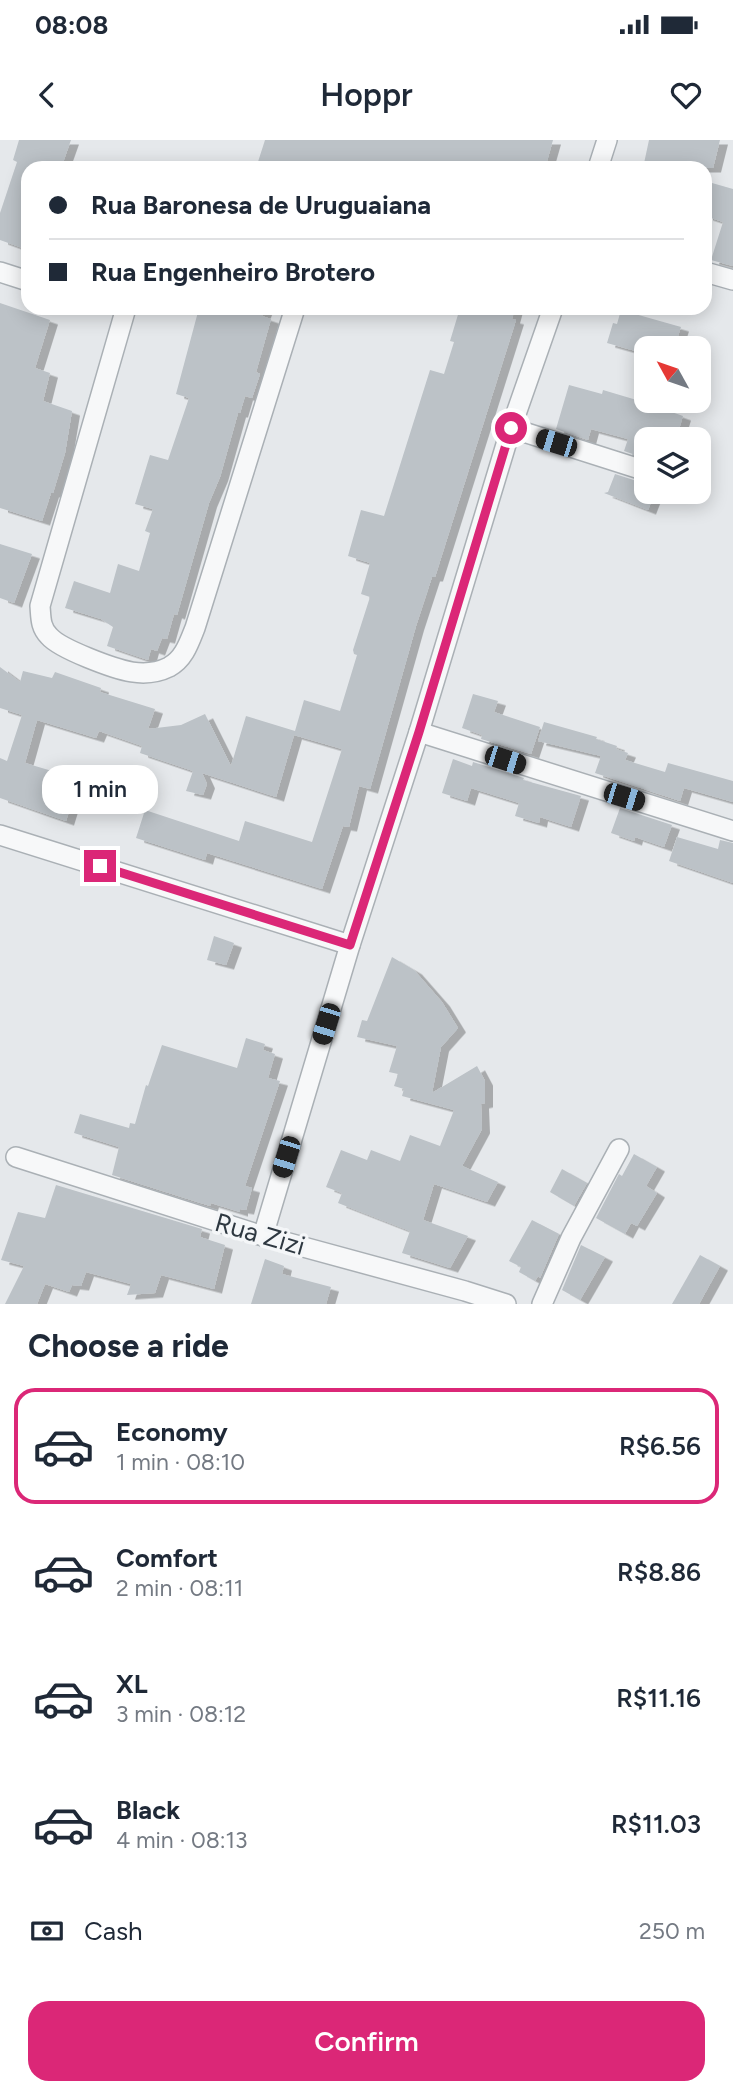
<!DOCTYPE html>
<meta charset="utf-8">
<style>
:root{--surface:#fff;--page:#f6f6f7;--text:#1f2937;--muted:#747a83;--line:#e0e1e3;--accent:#db2777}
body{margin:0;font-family:Figtree,sans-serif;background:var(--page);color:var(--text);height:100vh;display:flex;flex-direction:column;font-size:26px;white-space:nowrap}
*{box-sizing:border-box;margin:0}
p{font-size:23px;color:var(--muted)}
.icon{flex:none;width:38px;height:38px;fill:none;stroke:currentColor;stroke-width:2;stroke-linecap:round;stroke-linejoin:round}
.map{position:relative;height:1164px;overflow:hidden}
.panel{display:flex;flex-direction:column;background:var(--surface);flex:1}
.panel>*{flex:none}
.top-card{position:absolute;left:21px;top:21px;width:691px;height:154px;border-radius:21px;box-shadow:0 4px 18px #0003;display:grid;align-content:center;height:154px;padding:0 28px;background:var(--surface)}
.needle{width:46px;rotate:310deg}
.buttons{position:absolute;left:634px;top:196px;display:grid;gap:14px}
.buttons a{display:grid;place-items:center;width:77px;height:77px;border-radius:14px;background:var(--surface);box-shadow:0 4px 18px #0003;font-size:35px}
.end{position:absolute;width:32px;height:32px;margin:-16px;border:9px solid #db2777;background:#fff;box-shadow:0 0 0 4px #fff}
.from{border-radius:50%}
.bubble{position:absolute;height:49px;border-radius:21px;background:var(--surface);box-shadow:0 4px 18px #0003;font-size:23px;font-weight:600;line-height:49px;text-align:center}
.car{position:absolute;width:21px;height:42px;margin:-21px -10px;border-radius:9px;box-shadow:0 0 5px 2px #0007;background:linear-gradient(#222 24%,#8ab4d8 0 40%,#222 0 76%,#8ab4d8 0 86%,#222 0)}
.top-card b{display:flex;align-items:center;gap:24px;height:66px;font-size:26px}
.top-card b+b{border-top:2px solid var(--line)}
.top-card i{width:18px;height:18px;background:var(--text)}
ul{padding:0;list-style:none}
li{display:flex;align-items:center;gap:21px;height:116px;margin:0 14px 10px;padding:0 14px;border:4px solid transparent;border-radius:21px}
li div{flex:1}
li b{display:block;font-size:26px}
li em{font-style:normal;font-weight:600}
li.current{border-color:var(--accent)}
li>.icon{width:63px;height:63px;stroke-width:1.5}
h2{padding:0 28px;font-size:32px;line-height:84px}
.pay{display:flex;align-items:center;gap:18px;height:77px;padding:0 28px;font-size:26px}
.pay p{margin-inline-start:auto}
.primary-button{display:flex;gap:14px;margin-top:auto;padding:14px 28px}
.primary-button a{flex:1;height:80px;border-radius:21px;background:var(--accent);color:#fff;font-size:28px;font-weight:600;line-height:80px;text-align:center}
.status{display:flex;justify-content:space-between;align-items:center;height:49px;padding:0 35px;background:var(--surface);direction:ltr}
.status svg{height:19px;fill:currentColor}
header{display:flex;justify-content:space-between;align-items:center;height:91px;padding:0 28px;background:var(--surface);font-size:32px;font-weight:600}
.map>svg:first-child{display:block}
</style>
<div class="status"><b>08:08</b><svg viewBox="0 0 49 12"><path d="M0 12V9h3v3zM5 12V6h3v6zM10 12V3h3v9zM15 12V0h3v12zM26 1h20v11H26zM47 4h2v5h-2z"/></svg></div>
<header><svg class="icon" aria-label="back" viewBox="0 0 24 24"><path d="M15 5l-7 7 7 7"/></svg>Hoppr<svg class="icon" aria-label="heart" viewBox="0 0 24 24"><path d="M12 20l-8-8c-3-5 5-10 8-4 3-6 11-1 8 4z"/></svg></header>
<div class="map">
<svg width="733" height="1164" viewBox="0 0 733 1164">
<defs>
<filter id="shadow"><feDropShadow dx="8" dy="4.5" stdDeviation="0" flood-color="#0004"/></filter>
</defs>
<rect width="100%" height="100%" fill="#e5e8eb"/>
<g fill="#bcc2c7" filter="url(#shadow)">
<path d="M 19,0 L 71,0 L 61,28 L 28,28 L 28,110 L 0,100 L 0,73 L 17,22 L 13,20 Z"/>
<path d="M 265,0 L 553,0 L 545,28 L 435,28 L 411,21 L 409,28 L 256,28 Z"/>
<path d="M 649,0 L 720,0 L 713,28 L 643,28 Z"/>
<path d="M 705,41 L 733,49 L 733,126 L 711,120 L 723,82 L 705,76 Z"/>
<path d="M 0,163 L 50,180 L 35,228 L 50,233 L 43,261 L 72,271 L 65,313 L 53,353 L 51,353 L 42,381 L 0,368 Z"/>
<path d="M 199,168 L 265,168 L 262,176 L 271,179 L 256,232 L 260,234 L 252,258 L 245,256 L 240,273 L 238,273 L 220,337 L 209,363 L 177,475 L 174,474 L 167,499 L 162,498 L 157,511 L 151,509 L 148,520 L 107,506 L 113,487 L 101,479 L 65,468 L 74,441 L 110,453 L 118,424 L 139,431 L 150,393 L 145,391 L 153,369 L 135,364 L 150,315 L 168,320 L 189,258 L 176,254 Z"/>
<path d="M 460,168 L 515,168 L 512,179 L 516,180 L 435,437 L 432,437 L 416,486 L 370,649 L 359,646 L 349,687 L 343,686 L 322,749 L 207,713 L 205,720 L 136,698 L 145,670 L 239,701 L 245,681 L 312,702 L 342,609 L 294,595 L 276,657 L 202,633 L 207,644 L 203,655 L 186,651 L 193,631 L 140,613 L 142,606 L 99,591 L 96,598 L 37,580 L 25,623 L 79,639 L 66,681 L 0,658 L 0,618 L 7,621 L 22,575 L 0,568 L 0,527 L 20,542 L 23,531 L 52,538 L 55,532 L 101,548 L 100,552 L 155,569 L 148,589 L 181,585 L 205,574 L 231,626 L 246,576 L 295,591 L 304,560 L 340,571 L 357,515 L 354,514 L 353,510 L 370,457 L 361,454 L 370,423 L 348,416 L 361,370 L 384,376 L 430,230 L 444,234 L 454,202 L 450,201 Z"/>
<path d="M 621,170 L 681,187 L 674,208 L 646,208 L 646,214 L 607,203 L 613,183 L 617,184 Z"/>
<path d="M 569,245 L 602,254 L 603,250 L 640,261 L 642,254 L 646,255 L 646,263 L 683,276 L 676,299 L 653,294 L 651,299 L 646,299 L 644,318 L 624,311 L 628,299 L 591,289 L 588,300 L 556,289 Z"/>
<path d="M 615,334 L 646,344 L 646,352 L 655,352 L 648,370 L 604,353 L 608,352 Z"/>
<path d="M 0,404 L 32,414 L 14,463 L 0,458 Z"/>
<path d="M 473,554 L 498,561 L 494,572 L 540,587 L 531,614 L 481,599 L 482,595 L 462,588 Z"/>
<path d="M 544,582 L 597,597 L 596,599 L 617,606 L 616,609 L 628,613 L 625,620 L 665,632 L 668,623 L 733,641 L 733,662 L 684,648 L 680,661 L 595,633 L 601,616 L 538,601 Z"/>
<path d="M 453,619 L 472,626 L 473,622 L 524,638 L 523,640 L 581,656 L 571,687 L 540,677 L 539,683 L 515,676 L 519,663 L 471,648 L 467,661 L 442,653 Z"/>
<path d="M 620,668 L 672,685 L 664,707 L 635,697 L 634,701 L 611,693 Z"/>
<path d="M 677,697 L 718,709 L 720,700 L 733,703 L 733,743 L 669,721 Z"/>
<path d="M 214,796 L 234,803 L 226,825 L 207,820 Z"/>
<path d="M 392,817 L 414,830 L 442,862 L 458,888 L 441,907 L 432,953 L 477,926 L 485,941 L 485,963 L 481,964 L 482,989 L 462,1026 L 498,1042 L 487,1062 L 434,1044 L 423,1080 L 468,1096 L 450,1128 L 402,1113 L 410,1091 L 338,1063 L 342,1053 L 326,1047 L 341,1010 L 367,1020 L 371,1010 L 400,1021 L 410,995 L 440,1006 L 454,970 L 402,956 L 404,949 L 394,946 L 398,934 L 389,932 L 397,906 L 357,897 L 362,880 L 367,881 Z"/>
<path d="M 246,898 L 265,904 L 263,910 L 275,914 L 268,938 L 280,941 L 245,1046 L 252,1048 L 246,1070 L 240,1069 L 240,1072 L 211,1063 L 210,1066 L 112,1035 L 119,1007 L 74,993 L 80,974 L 129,988 L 130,983 L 135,984 L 146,945 L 148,946 L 162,905 L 237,928 Z"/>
<path d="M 634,1014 L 657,1027 L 646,1046 L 657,1053 L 637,1086 L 631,1083 L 625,1094 L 596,1078 L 619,1034 L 622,1036 Z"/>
<path d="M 562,1029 L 587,1043 L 574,1066 L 550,1052 Z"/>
<path d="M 56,1045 L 202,1089 L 200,1097 L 225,1105 L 214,1149 L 161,1135 L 155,1153 L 127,1155 L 131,1144 L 86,1132 L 81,1146 L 72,1145 L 69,1152 L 45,1144 L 37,1164 L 5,1164 L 24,1126 L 1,1120 L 18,1072 L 45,1078 Z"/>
<path d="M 532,1080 L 559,1094 L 540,1138 L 538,1136 L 535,1141 L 519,1132 L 521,1127 L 509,1121 Z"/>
<path d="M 581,1105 L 605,1117 L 580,1160 L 562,1150 Z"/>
<path d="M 700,1115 L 720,1126 L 699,1164 L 672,1164 Z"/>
<path d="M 265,1119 L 284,1126 L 282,1134 L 331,1147 L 326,1164 L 251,1164 Z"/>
</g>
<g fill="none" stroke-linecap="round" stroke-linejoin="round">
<defs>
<g id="street">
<path d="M 598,28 L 607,0"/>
<path d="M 0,132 L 28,141"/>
<path d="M 705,132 L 733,140"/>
<path d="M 126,168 L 40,466 C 41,477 40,487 49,496 C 60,509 114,529 132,532 C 145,534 157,533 169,527 C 184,519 189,503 195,488 L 295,168"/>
<path d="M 511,288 L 646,331"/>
<path d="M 419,592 L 733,691"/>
<path d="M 0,695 L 350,805"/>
<path d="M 16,1017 L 263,1096 L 465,1151 L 506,1164"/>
<path d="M 263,1096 L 350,805 L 419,592 L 511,288 L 553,168"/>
<path d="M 542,1164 L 571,1098 L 619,1009"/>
</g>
</defs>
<use href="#street" stroke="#aab0b5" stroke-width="22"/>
<use href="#street" stroke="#f7f8f9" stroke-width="19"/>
</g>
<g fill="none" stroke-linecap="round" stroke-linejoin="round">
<path stroke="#db2777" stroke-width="9" d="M 100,726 L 350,805 L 419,592 L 511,288"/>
</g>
<g text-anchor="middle" stroke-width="7" stroke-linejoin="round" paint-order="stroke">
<g font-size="26" fill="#2e3841" stroke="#f4f6f8">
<text transform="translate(260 1094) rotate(16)" y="9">Rua Zizi</text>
</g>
</g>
</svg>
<div class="buttons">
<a><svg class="needle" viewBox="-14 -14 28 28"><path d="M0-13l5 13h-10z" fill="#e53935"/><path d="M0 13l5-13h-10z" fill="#747a83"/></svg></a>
<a><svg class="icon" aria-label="layers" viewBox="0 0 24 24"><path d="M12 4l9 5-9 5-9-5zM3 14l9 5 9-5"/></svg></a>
</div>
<i class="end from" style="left:511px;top:288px"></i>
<i class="end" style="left:100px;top:726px"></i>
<div class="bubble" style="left:42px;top:625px;width:116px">1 min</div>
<i class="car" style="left:556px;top:303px;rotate:287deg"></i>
<i class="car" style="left:505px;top:620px;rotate:108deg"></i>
<i class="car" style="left:624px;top:657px;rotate:107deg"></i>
<i class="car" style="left:326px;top:884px;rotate:197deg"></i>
<i class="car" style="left:286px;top:1017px;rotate:197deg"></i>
<div class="top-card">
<b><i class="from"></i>Rua Baronesa de Uruguaiana</b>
<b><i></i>Rua Engenheiro Brotero</b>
</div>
</div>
<section class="panel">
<h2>Choose a ride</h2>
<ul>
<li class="current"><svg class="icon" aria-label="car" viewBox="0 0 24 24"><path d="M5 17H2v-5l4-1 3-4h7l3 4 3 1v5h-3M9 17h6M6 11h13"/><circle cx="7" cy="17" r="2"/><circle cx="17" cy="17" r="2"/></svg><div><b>Economy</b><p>1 min · 08:10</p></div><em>R$6.56</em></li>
<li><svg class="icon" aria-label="car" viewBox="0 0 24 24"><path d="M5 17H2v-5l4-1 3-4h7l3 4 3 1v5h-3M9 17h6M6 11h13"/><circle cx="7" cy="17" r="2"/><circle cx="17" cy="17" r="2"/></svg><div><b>Comfort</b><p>2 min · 08:11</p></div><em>R$8.86</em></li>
<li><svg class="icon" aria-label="car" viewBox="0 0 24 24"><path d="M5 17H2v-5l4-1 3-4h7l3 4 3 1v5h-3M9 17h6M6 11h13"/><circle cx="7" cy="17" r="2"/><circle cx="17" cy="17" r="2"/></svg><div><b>XL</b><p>3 min · 08:12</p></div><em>R$11.16</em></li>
<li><svg class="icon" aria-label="car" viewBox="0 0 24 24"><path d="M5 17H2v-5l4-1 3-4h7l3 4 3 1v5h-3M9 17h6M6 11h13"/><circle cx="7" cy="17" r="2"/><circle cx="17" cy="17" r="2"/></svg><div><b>Black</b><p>4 min · 08:13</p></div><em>R$11.03</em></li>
</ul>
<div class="pay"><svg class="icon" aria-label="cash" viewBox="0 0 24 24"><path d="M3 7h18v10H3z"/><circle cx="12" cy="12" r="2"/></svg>Cash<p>250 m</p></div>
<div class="primary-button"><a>Confirm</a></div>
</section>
